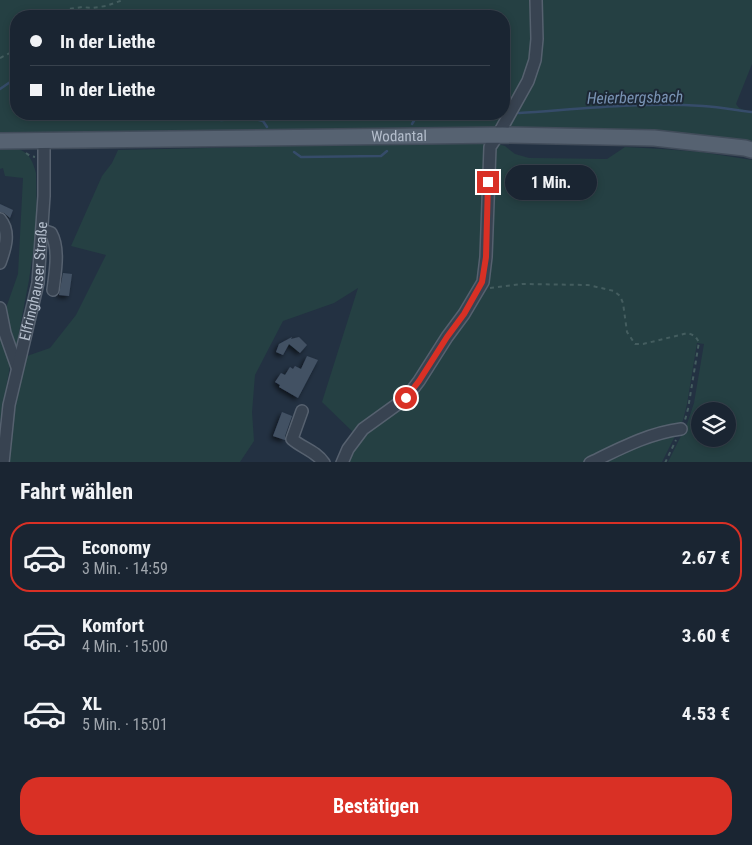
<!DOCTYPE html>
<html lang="de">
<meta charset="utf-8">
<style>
:root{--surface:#1a2532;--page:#27313e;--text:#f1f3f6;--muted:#9fa5ac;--line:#38424d;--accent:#d93025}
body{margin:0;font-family:"Roboto Condensed",sans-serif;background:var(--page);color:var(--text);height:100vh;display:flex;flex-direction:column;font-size:19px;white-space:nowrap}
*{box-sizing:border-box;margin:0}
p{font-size:16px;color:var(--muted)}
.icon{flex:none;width:28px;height:28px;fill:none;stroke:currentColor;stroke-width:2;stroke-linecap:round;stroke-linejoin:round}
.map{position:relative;height:462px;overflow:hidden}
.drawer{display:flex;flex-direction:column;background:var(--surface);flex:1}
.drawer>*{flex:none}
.guide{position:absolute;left:10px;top:10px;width:500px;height:110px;border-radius:20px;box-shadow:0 2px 8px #0003,0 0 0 1px var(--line);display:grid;align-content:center;height:110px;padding:0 20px;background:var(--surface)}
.buttons{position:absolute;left:691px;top:402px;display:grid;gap:10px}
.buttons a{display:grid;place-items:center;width:45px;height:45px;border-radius:50%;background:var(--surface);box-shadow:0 2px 8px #0003,0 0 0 1px var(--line);font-size:25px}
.end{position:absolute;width:22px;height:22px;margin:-11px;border:6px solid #d93025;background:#fff;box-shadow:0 0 0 2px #fff}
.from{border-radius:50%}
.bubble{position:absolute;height:35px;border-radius:18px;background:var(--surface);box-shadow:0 2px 8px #0003,0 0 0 1px var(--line);font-size:16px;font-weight:700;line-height:35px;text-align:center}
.guide b{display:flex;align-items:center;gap:18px;height:48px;font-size:19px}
.guide b+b{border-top:1px solid var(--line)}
.guide i{width:12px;height:12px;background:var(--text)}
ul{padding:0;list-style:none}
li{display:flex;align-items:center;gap:15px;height:70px;margin:0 10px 8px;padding:0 10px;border:2px solid transparent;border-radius:20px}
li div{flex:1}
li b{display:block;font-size:19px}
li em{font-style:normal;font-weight:700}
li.active{border-color:var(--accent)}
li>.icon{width:45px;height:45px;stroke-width:1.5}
h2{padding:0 20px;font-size:22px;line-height:60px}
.cta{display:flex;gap:10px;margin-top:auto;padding:10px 20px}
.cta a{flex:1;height:58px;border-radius:20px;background:var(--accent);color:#fff;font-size:20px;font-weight:700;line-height:58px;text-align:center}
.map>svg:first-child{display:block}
</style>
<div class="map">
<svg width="752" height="463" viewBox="0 0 752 463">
<defs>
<filter id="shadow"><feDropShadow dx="-2.5" dy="2.5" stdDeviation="2.5" flood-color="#0009"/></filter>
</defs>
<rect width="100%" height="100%" fill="#233142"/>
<g fill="#254043" fill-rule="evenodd">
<path d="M 0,0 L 533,0 L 532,61 L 498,129 L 396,129 L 393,143 L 489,141 L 480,281 L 404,396 L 355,434 L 322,402 L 358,288 L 334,303 L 283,321 L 255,375 L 252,412 L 254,441 L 240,462 L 9,462 L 14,404 L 27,356 L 50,348 L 76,315 L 106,255 L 71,246 L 102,176 L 112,163 L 118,150 L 252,147 L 254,131 L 17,132 L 18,149 C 29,152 33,162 36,173 L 37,224 L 29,280 L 16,348 L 3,311 L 6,308 L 18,274 L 23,178 L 5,176 L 3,168 L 0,169 ZM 16,16 L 504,16 L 504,114 L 16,114 Z"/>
<path d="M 538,0 L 752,0 L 752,64 L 736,104 L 739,108 L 752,113 L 752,143 C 672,128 589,130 507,128 L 530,80 Z"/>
<path d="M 498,144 L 505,146 L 515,154 L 529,158 L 607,159 L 625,147 L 662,149 L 701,152 L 752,160 L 752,462 L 668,462 L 687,424 L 694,403 L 704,344 L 697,343 L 687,404 L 683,420 L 662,462 L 344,463 L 364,432 L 393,410 L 478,294 L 491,150 ZM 700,411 L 728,411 L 728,439 L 700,439 Z"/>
<path d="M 0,325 L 10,366 L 0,422 Z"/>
</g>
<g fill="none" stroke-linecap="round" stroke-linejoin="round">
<g stroke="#364c6a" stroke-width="2.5">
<path d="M 0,89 L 16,78"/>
<path d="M 519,113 C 580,109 641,102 703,106 C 719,107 736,110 752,112"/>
<path d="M 213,114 L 221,120 L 251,118 L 263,121 L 267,127"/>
<path d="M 412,124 L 415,119 L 422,116 L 500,115"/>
<path d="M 294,152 L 301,157 L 381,156 L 387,151"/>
</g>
</g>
<g fill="#425164" filter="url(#shadow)">
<path d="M 0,204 L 13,210 L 10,218 L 4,213 L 0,212 Z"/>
<path d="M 63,273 L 72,274 L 69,296 L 59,295 Z"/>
<path d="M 292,337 L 291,339 L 299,337 L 307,345 L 300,353 L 289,344 L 283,355 L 276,352 L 279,344 Z"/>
<path d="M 307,356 L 318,360 L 298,398 L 279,387 L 280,385 L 275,382 L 281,373 L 285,375 L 290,367 L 293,369 L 295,366 L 301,369 Z"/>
<path d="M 282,412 L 292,416 L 285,436 L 285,440 L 273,436 Z"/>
</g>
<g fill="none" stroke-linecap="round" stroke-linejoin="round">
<defs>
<g id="minor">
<path d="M 0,219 C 11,232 5,249 0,263"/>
<path d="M 42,230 L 51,233 C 60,249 55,273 53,290"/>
<path d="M 0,308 L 5,333 L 17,367"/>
<path d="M 302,411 L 292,439 C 302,448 316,451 324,463"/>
<path id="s1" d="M 3,463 L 9,405 L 38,283 L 44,196 L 44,141"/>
<path d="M 342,463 L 348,449 L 363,429 L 406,398 L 419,381 L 447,337 L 464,314 L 483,282 L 486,257 L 490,147 L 498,135 L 528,81 L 535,60 L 537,39 L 536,0"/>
<path d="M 590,463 C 619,449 649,433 681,429"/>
</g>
<g id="major">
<path id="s2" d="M 0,141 L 502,135 L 654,138 L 745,148 L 752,150"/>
</g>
</defs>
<use href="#minor" stroke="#56616f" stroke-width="14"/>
<use href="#major" stroke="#414c5a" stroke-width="18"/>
<g stroke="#445d5f" stroke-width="2" stroke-dasharray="4 4" stroke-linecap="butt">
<path d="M 47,16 L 69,9 L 82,7 L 92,8 L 106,6 L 123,0"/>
<path d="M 0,58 L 12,52 L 16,37"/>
<path d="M 26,153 L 30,156 L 35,157"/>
<path d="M 490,288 L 522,284 L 588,285 L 614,291 L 620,296 L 623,303 L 627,332 L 635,344 L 643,344 L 688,333 L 695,336 L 699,342 L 688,409 L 685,420"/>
<path d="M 665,463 L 676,440"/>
</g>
<use href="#minor" stroke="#384351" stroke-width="11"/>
<use href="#major" stroke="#566271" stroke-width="15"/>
</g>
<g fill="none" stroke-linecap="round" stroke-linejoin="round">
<path stroke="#d93025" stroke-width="6" d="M 406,398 L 419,381 L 447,337 L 464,314 L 482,282 L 486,257 L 488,182"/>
</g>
<g text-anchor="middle" stroke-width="4" stroke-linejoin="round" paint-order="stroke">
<g font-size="15" fill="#b4becc" stroke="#1d2836">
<text dy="5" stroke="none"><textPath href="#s2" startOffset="399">Wodantal</textPath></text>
<text dy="5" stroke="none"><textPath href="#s1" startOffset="185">Elfringhauser Straße</textPath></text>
</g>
<g font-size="16" font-style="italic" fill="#7a94b5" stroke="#1d2836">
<text transform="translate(635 97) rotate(-1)" y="6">Heierbergsbach</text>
</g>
</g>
</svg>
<div class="buttons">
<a><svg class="icon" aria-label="layers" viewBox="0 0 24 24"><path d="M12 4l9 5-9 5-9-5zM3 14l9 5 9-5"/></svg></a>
</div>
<i class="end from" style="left:406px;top:398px"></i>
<i class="end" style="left:488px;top:182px"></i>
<div class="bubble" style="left:505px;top:165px;width:92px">1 Min.</div>
<div class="guide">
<b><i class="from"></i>In der Liethe</b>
<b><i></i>In der Liethe</b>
</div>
</div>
<section class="drawer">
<h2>Fahrt wählen</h2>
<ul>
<li class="active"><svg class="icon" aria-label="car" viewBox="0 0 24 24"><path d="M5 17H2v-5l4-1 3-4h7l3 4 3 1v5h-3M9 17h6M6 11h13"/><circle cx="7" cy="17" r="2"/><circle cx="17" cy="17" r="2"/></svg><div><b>Economy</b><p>3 Min. · 14:59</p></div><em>2.67 €</em></li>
<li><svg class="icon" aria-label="car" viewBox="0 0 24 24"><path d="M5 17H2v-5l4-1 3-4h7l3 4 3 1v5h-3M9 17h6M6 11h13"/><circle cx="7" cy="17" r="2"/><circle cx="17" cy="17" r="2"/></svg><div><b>Komfort</b><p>4 Min. · 15:00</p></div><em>3.60 €</em></li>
<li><svg class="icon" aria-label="car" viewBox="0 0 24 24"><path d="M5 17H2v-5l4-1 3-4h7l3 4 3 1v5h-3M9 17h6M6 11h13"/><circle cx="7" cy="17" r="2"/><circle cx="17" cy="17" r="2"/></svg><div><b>XL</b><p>5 Min. · 15:01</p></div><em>4.53 €</em></li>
</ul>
<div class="cta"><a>Bestätigen</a></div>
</section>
